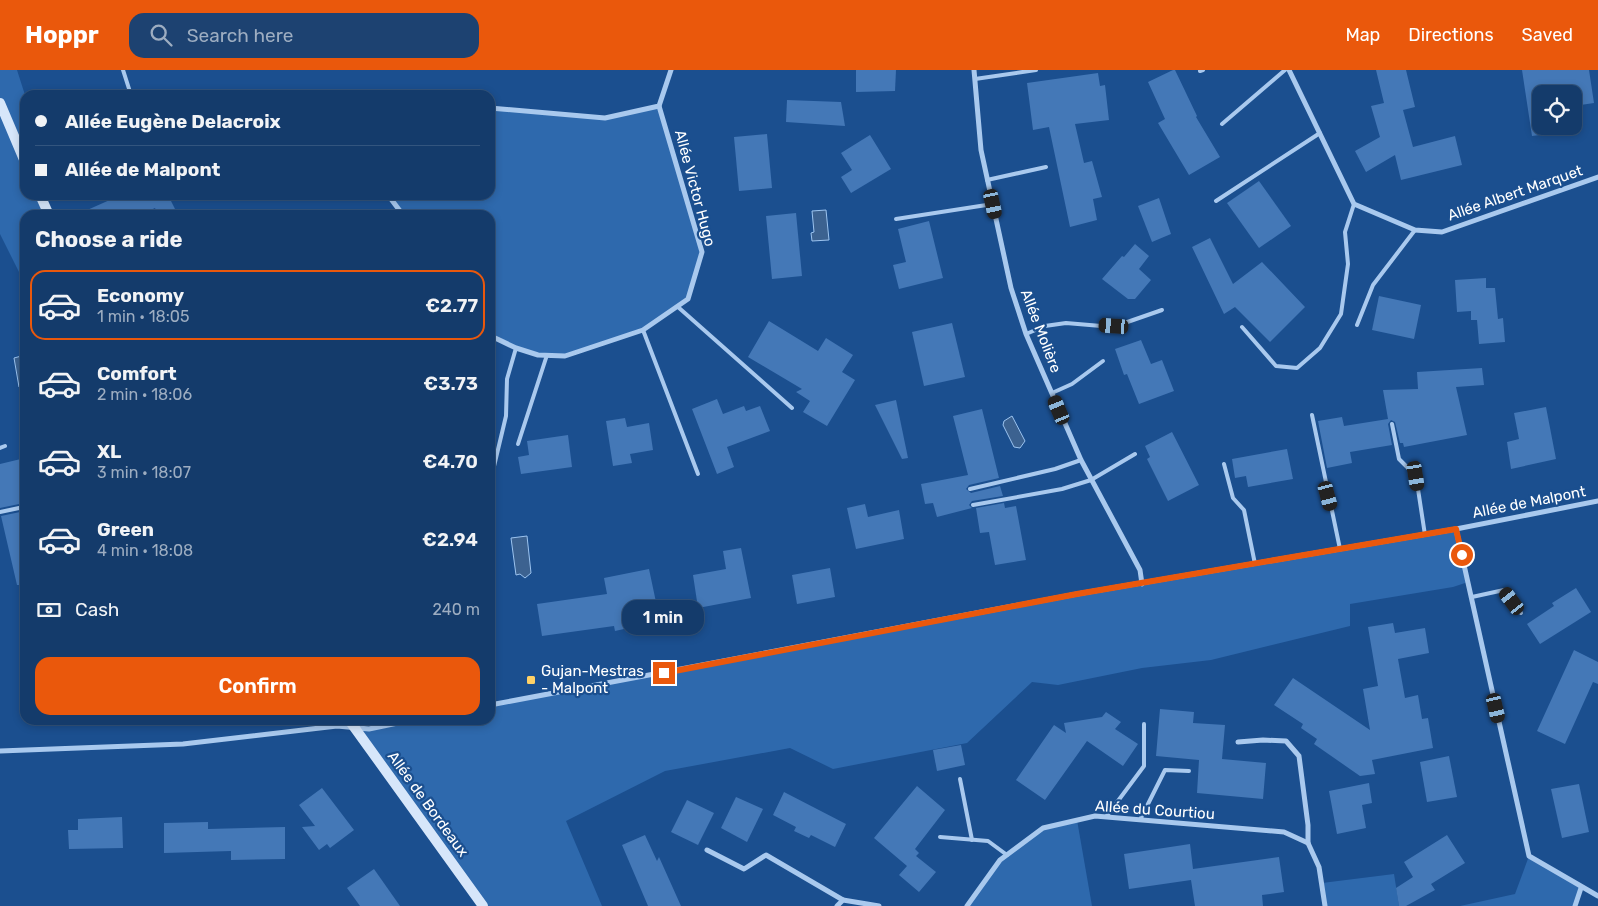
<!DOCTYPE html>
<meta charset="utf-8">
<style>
:root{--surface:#143b6b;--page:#1d4271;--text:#f1f3f6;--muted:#9dadc1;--line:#33557e;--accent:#ea580c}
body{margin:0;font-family:Rubik,sans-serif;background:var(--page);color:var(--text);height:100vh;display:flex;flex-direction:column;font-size:19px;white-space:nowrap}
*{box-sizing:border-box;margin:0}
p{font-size:16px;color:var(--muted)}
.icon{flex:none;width:28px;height:28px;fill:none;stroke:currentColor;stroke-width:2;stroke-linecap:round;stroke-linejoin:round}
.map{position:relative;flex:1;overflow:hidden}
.details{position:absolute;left:20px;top:140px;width:475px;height:515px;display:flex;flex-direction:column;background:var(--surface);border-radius:15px;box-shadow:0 2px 8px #0003,0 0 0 1px var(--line)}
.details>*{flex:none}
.guide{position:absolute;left:20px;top:20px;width:475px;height:110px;border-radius:15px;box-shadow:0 2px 8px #0003,0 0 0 1px var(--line);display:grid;align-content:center;height:110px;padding:0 15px;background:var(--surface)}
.buttons{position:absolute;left:1532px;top:15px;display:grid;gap:10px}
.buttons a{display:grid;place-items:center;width:50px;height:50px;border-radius:10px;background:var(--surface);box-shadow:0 2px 8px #0003,0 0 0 1px var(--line);font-size:25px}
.end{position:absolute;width:22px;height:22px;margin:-11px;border:6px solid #ea580c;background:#fff;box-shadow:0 0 0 2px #fff}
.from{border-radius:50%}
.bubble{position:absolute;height:35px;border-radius:15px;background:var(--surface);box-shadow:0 2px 8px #0003,0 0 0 1px var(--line);font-size:16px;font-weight:600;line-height:35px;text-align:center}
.car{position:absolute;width:15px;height:30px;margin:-15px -8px;border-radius:6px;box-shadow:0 0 4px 1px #0007;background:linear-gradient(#222 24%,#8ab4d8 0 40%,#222 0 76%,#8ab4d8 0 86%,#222 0)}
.guide b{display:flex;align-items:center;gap:18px;height:48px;font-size:19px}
.guide b+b{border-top:1px solid var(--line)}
.guide i{width:12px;height:12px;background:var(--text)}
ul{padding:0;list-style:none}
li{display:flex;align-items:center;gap:15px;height:70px;margin:0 10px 8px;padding:0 5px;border:2px solid transparent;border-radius:15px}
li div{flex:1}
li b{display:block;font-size:19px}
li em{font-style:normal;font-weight:600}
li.on{border-color:var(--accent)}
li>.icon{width:45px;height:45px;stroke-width:1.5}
h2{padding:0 15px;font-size:22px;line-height:60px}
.pay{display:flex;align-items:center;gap:12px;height:55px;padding:0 15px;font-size:19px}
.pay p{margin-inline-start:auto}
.action{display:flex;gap:10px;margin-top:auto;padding:10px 15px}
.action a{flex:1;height:58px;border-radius:15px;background:var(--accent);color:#fff;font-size:20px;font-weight:600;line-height:58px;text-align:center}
header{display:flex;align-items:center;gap:30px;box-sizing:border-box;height:70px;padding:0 25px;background:var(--accent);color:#fff}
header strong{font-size:24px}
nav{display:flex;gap:28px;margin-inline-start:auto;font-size:18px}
.search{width:350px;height:45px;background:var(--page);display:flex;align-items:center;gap:12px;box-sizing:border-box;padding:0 18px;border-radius:15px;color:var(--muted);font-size:19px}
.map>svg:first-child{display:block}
</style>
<header>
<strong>Hoppr</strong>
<div class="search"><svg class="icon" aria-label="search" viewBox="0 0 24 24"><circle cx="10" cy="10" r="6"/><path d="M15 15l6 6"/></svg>Search here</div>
<nav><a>Map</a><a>Directions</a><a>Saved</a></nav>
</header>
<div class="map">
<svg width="1598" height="836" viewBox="0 0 1598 836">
<rect width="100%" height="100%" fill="#1b4f8f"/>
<g fill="#2e69ad">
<path d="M 0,0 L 17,0 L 25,25 L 25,125 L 40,125 L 49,145 L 25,145 L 25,214 L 0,164 Z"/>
<path d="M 659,36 L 702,182 L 688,229 L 643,260 L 565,286 L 538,285 L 493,267 L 490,263 L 490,145 L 403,145 L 388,125 L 490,125 L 490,38 L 605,48 Z"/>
<path d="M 1456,459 L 1468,512 L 1453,517 L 1350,534 L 1350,556 L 1211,590 L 1142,598 L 1058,615 L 1032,612 L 967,673 L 833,699 L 790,678 L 665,701 L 566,751 L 602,836 L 483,836 L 355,657 L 369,659 L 412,650 L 490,650 L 490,635 L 1011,537 Z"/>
<path d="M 1077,750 L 1092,836 L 967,836 L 1000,790 L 1043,758 Z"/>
<path d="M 1529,786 L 1581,818 L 1575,836 L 1460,836 L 1515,824 Z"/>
<path d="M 1394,804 L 1399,836 L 1325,836 L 1322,813 Z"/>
</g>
<g fill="#3c6290" stroke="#9cc4f0">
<path d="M 826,140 L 829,170 L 812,171 L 811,163 L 814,162 L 812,141 Z"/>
<path d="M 25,285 L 25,315 L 19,317 L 14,288 Z"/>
<path d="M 1012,346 L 1025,371 L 1020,378 L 1014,377 L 1003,355 L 1004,351 Z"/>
<path d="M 527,466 L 531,503 L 525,508 L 520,504 L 516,505 L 511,468 Z"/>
</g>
<g fill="#4478b7">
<path d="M 856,0 L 896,0 L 895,21 L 856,22 Z"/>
<path d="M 1173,0 L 1175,0 L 1197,46 L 1196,47 L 1220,87 L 1189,105 L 1158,53 L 1165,49 L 1148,12 Z"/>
<path d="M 1376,0 L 1406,0 L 1415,37 L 1403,40 L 1413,77 L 1455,66 L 1462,95 L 1401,110 L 1395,85 L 1366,102 L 1355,81 L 1380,67 L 1371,36 L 1384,33 Z"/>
<path d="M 1522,0 L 1589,0 L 1594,33 L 1574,36 L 1574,24 L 1541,24 L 1541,56 L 1554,56 L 1555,63 L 1532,66 Z"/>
<path d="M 1098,3 L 1100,16 L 1105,15 L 1109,50 L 1075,54 L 1084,93 L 1092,91 L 1102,127 L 1093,129 L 1097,150 L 1070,157 L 1049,57 L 1033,60 L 1027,13 Z"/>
<path d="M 787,30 L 841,32 L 845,56 L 786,52 Z"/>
<path d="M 767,64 L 772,118 L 739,121 L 734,67 Z"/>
<path d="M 870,65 L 891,99 L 851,123 L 841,107 L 852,100 L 841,83 Z"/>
<path d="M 1259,111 L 1291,156 L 1259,178 L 1227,133 Z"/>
<path d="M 121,125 L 186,125 L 171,131 L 175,139 L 162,145 L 158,145 L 155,138 L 140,145 L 76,145 Z"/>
<path d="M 1159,128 L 1171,164 L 1152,172 L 1138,136 Z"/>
<path d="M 796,143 L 802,206 L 772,209 L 766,146 Z"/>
<path d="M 929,151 L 943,208 L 899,219 L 893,195 L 906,192 L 898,159 Z"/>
<path d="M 1210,168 L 1233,214 L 1262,192 L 1305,237 L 1270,272 L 1235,237 L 1224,244 L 1192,177 Z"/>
<path d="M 1135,174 L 1149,186 L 1139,199 L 1151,210 L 1135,229 L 1128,229 L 1102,209 L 1122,186 L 1124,187 Z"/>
<path d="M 1486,208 L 1486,218 L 1495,218 L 1498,249 L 1503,248 L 1505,272 L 1479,274 L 1477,250 L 1471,250 L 1471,241 L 1457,242 L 1455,210 Z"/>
<path d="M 1379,226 L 1421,235 L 1414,269 L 1372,260 Z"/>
<path d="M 769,251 L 818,281 L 826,268 L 853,285 L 842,302 L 855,310 L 827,356 L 803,342 L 810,331 L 796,322 L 802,319 L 748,287 Z"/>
<path d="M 952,253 L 965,307 L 924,316 L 912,262 Z"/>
<path d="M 1141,270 L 1151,294 L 1162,290 L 1174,321 L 1139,334 L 1127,304 L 1124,305 L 1115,279 Z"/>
<path d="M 1482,298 L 1484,315 L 1456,317 L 1467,365 L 1404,377 L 1403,373 L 1400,373 L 1395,352 L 1391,350 L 1388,354 L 1392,375 L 1350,382 L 1352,393 L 1327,398 L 1318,351 L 1342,347 L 1344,356 L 1388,349 L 1383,320 L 1418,319 L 1417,302 Z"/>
<path d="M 717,329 L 723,344 L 744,336 L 746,341 L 760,336 L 770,361 L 727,377 L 734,397 L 717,404 L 692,339 Z"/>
<path d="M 896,330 L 908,388 L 902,389 L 875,335 Z"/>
<path d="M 1546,337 L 1556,389 L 1511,399 L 1507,372 L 1519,369 L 1514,343 Z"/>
<path d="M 982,339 L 999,408 L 969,415 L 966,419 L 971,423 L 1000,416 L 1003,426 L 972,431 L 969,435 L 972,438 L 937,447 L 933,433 L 925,434 L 921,414 L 968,405 L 953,346 Z"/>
<path d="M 625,348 L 627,357 L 649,353 L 653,380 L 630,384 L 632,393 L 613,396 L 606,351 Z"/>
<path d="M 1172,362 L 1199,415 L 1168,431 L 1147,389 L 1150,387 L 1145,376 Z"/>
<path d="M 568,365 L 572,397 L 521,404 L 518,387 L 529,385 L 527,371 Z"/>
<path d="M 1287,379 L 1293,409 L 1248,417 L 1246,406 L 1235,408 L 1232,389 Z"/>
<path d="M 25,388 L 25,515 L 17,515 L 1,446 L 20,442 L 23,438 L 19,434 L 0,438 L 0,394 Z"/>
<path d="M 1004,433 L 1005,438 L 1016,436 L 1026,490 L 995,495 L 989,462 L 980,463 L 976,438 Z"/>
<path d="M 865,434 L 868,447 L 899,440 L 904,469 L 856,479 L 847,438 Z"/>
<path d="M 741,478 L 751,528 L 698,538 L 693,505 L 726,499 L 723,481 Z"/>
<path d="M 830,498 L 835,527 L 797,534 L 792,505 Z"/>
<path d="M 649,499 L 660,551 L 615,561 L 614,556 L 542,566 L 537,534 L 607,524 L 604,508 Z"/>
<path d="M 1576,518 L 1591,542 L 1540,574 L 1527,554 L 1554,536 L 1552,533 Z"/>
<path d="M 1393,553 L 1395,563 L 1425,558 L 1429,583 L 1398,589 L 1405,628 L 1418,625 L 1422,649 L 1428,648 L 1433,678 L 1372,690 L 1375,704 L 1360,706 L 1314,674 L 1317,669 L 1301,658 L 1303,654 L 1274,635 L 1293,608 L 1370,660 L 1363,619 L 1378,616 L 1368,557 Z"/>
<path d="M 1574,580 L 1598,592 L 1598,614 L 1593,612 L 1565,674 L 1537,661 Z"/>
<path d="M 1160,639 L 1194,642 L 1193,653 L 1225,655 L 1222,689 L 1266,693 L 1263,729 L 1197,723 L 1199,690 L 1156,686 Z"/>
<path d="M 1106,642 L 1121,652 L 1115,659 L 1138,674 L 1123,696 L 1087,671 L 1045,730 L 1016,710 L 1054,655 L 1066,663 L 1064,653 L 1102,647 Z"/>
<path d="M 961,675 L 965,695 L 937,701 L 933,680 Z"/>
<path d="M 1449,686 L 1457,727 L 1427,732 L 1420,692 Z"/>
<path d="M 1369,713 L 1372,733 L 1362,735 L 1366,758 L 1337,764 L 1329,721 Z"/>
<path d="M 1579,714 L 1589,762 L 1562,768 L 1551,719 Z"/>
<path d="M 917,716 L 945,740 L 915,779 L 919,783 L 916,786 L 936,802 L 919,822 L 899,805 L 907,796 L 874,768 Z"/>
<path d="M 322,718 L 354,760 L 330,778 L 327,774 L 319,780 L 302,757 L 315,756 L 299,735 Z"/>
<path d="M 784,722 L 846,754 L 835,777 L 811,765 L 809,768 L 794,761 L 796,757 L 773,745 Z"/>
<path d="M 736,727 L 763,739 L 747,772 L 721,758 Z"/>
<path d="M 687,730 L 714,743 L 698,775 L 671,762 Z"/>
<path d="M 122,747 L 123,778 L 69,779 L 68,760 L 78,760 L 78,749 Z"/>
<path d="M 208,752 L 208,759 L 285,757 L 285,789 L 231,790 L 231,781 L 164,783 L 164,753 Z"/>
<path d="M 645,765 L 657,791 L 659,787 L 681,836 L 648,836 L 622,775 Z"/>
<path d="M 1447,765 L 1465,793 L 1431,814 L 1435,820 L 1406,836 L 1399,836 L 1396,818 L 1413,807 L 1404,792 Z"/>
<path d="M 1190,774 L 1193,799 L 1279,787 L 1284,822 L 1262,825 L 1263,836 L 1195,836 L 1191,810 L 1129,819 L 1124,784 Z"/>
<path d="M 374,799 L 400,836 L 360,836 L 347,818 Z"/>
</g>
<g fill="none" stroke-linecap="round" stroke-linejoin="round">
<g stroke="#a9c9ee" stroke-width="4">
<path d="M 123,0 L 131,25"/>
<path d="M 1200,1 L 1203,0"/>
<path d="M 975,9 L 1036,0"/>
<path d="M 1222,54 L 1285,0"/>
<path d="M 987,110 L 1046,97"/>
<path d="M 1216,131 L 1320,63"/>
<path d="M 896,149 L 993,134"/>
<path d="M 678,237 L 792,338"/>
<path d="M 1357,255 L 1373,215 L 1415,160"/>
<path d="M 1242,257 L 1276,296 L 1297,298 L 1320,278 L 1341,244 L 1348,194 L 1345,162 L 1354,134"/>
<path d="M 643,260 L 698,404"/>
<path d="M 1026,264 L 1045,256 L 1066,253 L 1113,257 L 1162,240"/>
<path d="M 1052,323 L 1072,314 L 1103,291"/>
<path d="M 1312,345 L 1340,479"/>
<path d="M 1392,354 L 1399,389 L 1416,406 L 1425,465"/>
<path d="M 518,374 L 547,285"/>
<path d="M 0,378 L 5,376"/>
<path d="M 1224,394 L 1233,428 L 1244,440 L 1255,494"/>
<path d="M 490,413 L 506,346 L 507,309 L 516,278"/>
<path d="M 970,419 L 1055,399 L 1081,390"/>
<path d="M 973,435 L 1062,419 L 1091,410 L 1135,384"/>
<path d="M 0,442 L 19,438"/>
<path d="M 1472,527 L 1504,520 L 1521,543"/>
<path d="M 960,709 L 972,770"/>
<path d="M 1106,747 L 1144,696 L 1144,654"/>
<path d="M 1140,750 L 1165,700 L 1189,701"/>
<path d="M 940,767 L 988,771 L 1007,785"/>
</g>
<g stroke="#a9c9ee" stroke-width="5">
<path d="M 974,0 L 981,80 L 1011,218 L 1026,264 L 1081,390 L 1140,500 L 1142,514"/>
<path d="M 1289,0 L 1354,134 L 1415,160 L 1442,162 L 1598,107"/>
<path d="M 327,25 L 333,25"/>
<path d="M 490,38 L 605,48 L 659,36 L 671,0"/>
<path d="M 388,125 L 403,145"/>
<path d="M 490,263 L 493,267 L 516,278 L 538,285 L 565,286 L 643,260 L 688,229 L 702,182 L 659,36"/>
<path d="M 1456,459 L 1529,786 L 1598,826"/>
<path d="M 490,635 L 1077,524 L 1456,459 L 1598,431"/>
<path d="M 1238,672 L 1263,670 L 1286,671 L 1299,686 L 1308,755 L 1308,773"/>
<path d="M 0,681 L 183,674 L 337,656 L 369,659 L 412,650"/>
<path d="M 707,780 L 744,799 L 766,785 L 843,830"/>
<path d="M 837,836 L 843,830 L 879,836"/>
<path d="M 967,836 L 1000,790 L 1043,758 L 1095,746 L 1284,762 L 1308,773 L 1319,797 L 1325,836"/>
<path d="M 1575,836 L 1581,818"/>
</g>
<g stroke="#d6e6fa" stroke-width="10">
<path d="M 0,33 L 25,92"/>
<path d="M 40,125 L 49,145"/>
<path d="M 349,650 L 483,836"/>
</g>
</g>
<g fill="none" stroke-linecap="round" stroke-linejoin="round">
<path stroke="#ea580c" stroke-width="6" d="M 664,603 L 1077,524 L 1456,459 L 1462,485"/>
</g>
<rect fill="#ffd166" stroke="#1b4f8f" stroke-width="2" x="526" y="605" width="10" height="10" rx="2.5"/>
<g text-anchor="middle" stroke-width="4.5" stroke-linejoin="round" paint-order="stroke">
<g font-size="15" fill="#fff" stroke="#1b4f8f">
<text transform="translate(695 118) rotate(75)" y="5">Allée Victor Hugo</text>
<text transform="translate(1515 123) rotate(-19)" y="5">Allée Albert Marquet</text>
<text transform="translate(1041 261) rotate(69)" y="5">Allée Molière</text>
<text transform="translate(1529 432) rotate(-11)" y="5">Allée de Malpont</text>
<text transform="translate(428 734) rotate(54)" y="5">Allée de Bordeaux</text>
<text transform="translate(1155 740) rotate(4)" y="5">Allée du Courtiou</text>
</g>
<g font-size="15" fill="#fff" stroke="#1b4f8f" text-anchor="start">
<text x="541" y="606">Gujan-Mestras<tspan x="541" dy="17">- Malpont</tspan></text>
</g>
</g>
</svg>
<div class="buttons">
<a><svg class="icon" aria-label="locate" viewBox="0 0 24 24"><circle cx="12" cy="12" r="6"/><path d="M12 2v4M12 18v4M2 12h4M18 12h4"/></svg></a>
</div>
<i class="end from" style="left:1462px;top:485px"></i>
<i class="end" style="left:664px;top:603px"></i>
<div class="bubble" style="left:622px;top:530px;width:82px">1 min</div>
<i class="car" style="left:993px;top:134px;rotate:168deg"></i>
<i class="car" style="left:1114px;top:256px;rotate:274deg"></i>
<i class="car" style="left:1059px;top:340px;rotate:337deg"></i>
<i class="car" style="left:1416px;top:406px;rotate:171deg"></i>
<i class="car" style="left:1328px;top:426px;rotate:165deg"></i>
<i class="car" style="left:1512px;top:531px;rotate:323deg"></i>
<i class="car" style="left:1496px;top:638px;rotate:167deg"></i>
<div class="guide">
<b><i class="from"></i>Allée Eugène Delacroix</b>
<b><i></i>Allée de Malpont</b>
</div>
<section class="details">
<h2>Choose a ride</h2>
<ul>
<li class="on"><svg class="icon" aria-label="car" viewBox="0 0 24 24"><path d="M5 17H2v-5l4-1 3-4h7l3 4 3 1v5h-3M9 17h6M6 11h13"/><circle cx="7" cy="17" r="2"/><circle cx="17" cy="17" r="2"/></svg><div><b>Economy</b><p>1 min · 18:05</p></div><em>€2.77</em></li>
<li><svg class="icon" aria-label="car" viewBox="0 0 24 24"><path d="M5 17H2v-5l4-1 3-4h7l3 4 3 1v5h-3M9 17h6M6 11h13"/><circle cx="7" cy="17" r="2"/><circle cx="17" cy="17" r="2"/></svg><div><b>Comfort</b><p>2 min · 18:06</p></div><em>€3.73</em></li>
<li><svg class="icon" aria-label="car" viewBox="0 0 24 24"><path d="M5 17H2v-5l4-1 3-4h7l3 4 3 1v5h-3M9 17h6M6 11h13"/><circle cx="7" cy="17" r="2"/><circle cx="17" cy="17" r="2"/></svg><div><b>XL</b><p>3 min · 18:07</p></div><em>€4.70</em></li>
<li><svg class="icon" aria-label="car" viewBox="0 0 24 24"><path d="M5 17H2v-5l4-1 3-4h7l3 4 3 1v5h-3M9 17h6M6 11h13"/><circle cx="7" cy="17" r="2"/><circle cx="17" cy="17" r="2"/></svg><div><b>Green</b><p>4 min · 18:08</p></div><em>€2.94</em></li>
</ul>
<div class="pay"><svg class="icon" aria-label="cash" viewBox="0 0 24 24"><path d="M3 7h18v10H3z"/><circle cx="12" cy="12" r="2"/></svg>Cash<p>240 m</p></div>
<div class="action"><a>Confirm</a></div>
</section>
</div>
